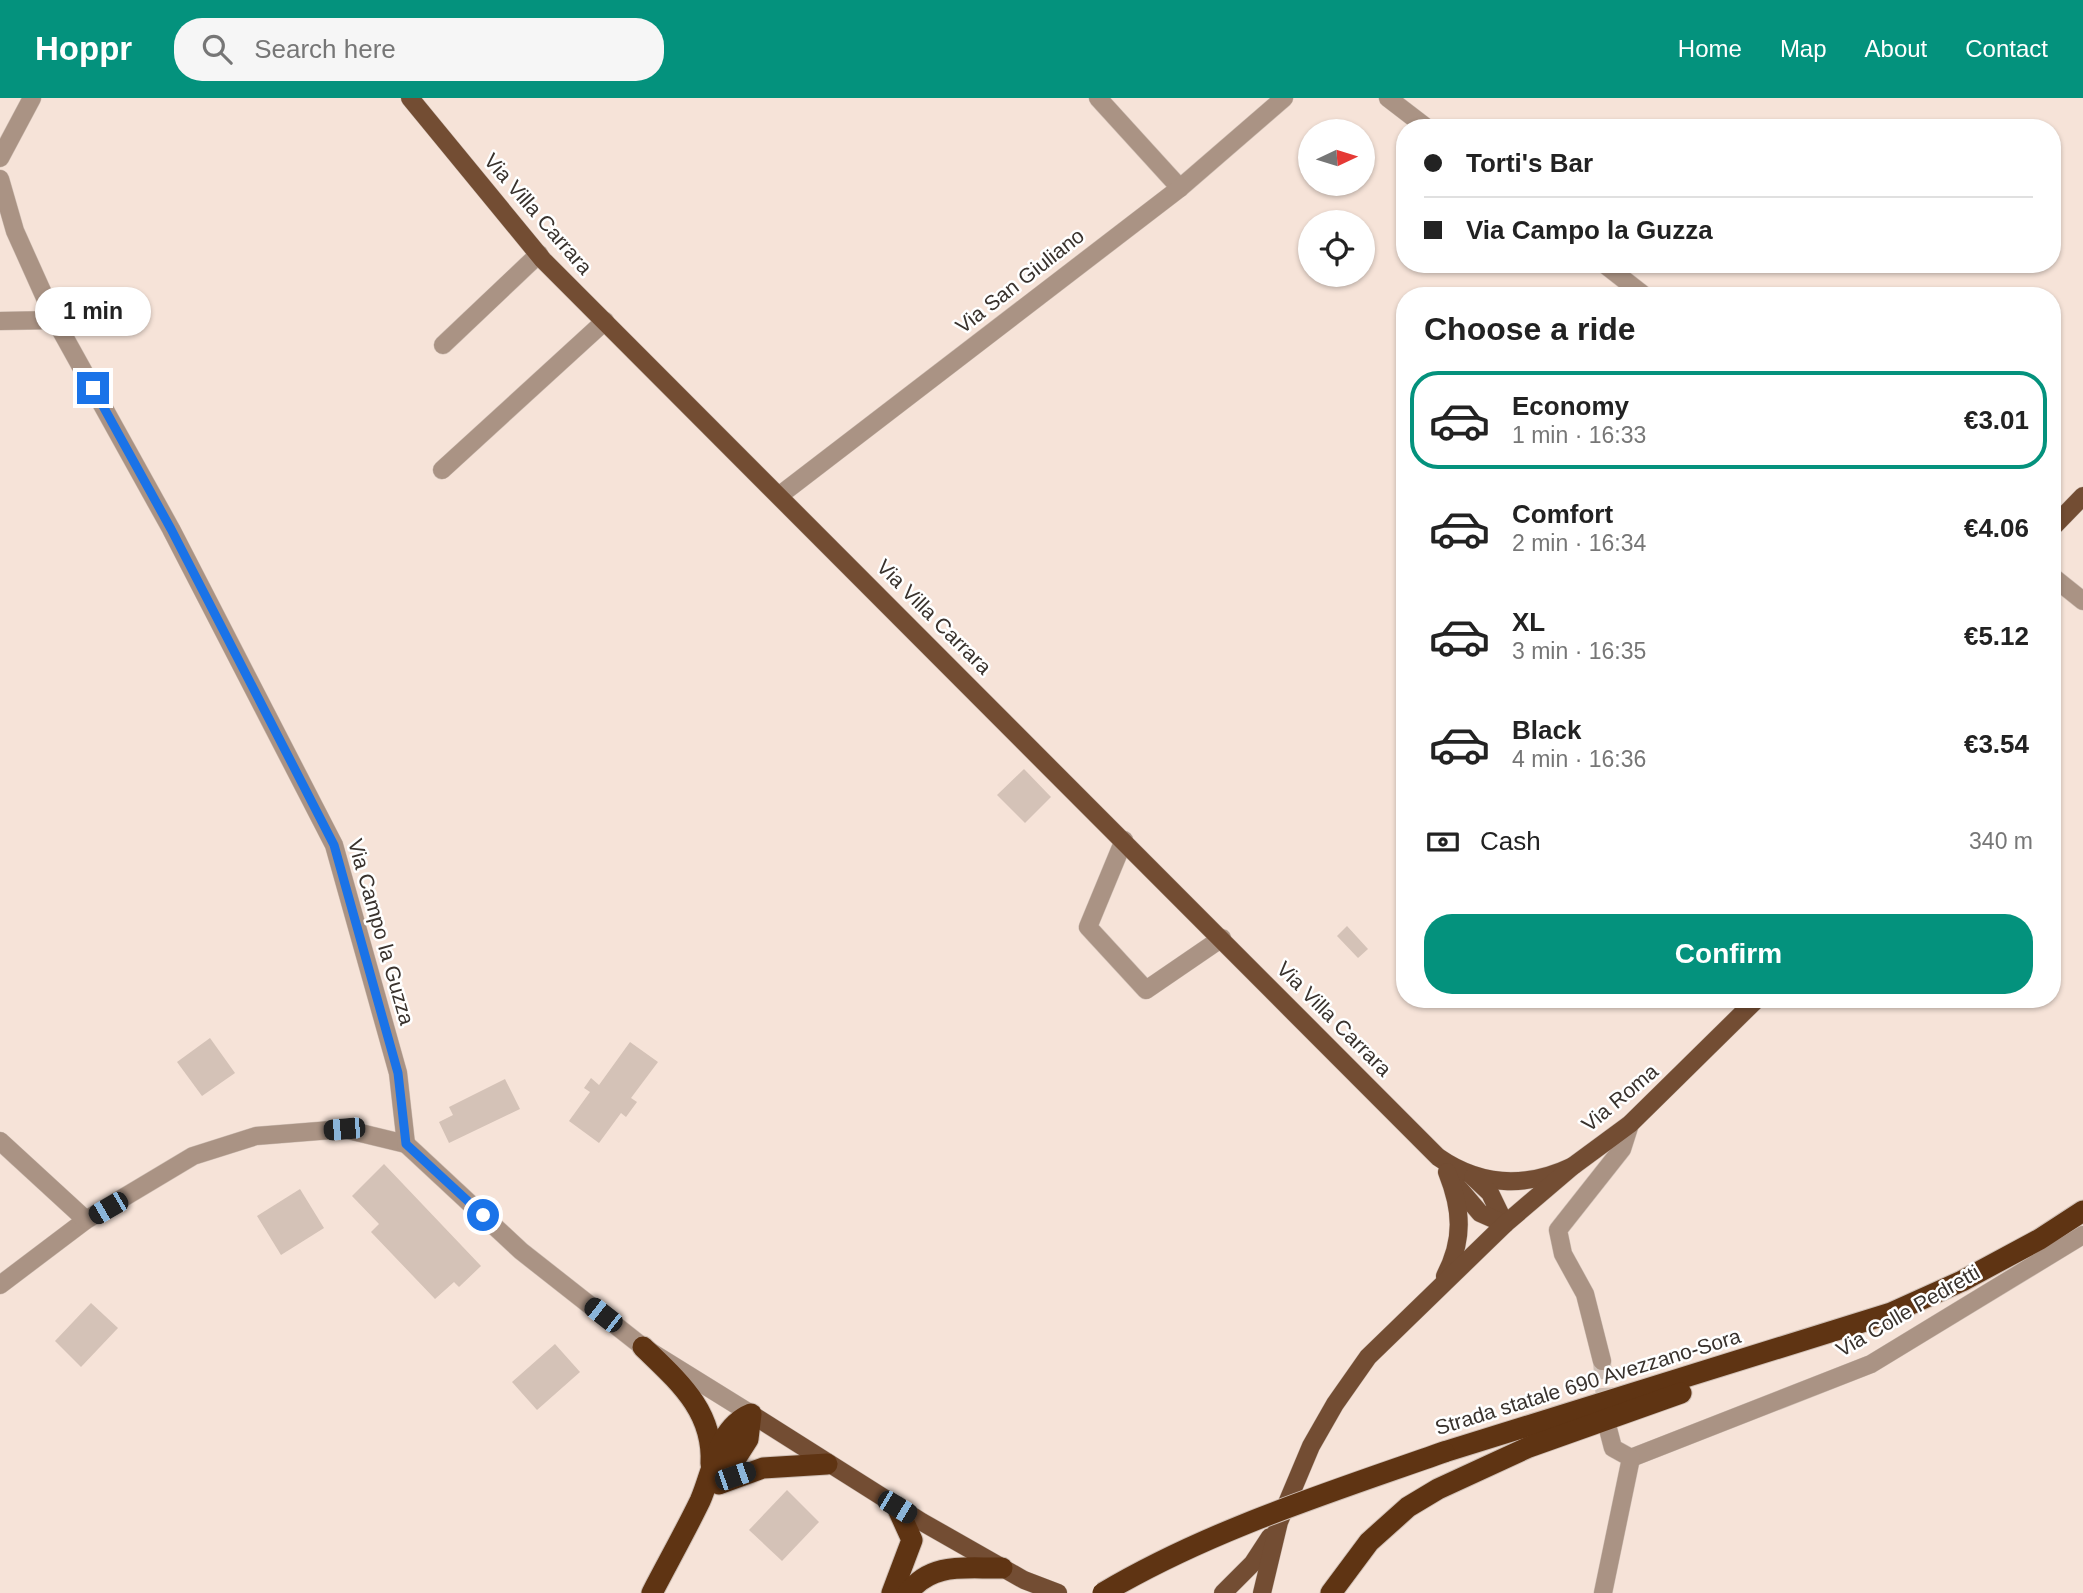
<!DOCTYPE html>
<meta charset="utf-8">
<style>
:root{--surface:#fff;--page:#f6f6f6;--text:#222;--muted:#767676;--line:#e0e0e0;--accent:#04927d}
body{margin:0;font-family:Arial,sans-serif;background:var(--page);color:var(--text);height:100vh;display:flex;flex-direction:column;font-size:26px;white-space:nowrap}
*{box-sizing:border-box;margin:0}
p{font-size:23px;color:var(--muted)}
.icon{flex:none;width:38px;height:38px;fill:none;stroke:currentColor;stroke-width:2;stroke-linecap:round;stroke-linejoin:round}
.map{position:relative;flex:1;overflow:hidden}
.details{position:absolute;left:1396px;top:189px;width:665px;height:721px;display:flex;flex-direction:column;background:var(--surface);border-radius:28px;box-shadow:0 2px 5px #0004}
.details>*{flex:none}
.guide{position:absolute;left:1396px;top:21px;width:665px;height:154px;border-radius:28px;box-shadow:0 2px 5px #0004;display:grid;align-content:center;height:154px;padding:0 28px;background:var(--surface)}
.needle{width:46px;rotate:86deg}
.controls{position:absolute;left:1298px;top:21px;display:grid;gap:14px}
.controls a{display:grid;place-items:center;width:77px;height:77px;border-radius:50%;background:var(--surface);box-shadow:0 2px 5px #0004;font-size:35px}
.end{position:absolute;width:32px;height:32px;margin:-16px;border:9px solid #1a73e8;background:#fff;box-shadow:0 0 0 4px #fff}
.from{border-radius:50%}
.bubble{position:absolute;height:49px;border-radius:24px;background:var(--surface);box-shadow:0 2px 5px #0004;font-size:23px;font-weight:700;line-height:49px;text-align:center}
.car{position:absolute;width:21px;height:42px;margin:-21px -10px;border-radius:9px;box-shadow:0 0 5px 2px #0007;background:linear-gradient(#222 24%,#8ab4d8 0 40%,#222 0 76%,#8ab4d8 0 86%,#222 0)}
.guide b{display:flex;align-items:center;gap:24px;height:66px;font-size:26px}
.guide b+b{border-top:2px solid var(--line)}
.guide i{width:18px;height:18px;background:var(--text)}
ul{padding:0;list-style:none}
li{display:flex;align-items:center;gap:21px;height:98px;margin:0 14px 10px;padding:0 14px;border:4px solid transparent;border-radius:28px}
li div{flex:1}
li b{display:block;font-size:26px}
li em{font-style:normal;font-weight:700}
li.selected{border-color:var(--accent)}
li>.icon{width:63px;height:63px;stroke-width:1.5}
h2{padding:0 28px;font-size:32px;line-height:84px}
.pay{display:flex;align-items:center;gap:18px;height:77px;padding:0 28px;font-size:26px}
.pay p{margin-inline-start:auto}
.cta{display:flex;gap:14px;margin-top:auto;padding:14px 28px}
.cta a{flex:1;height:80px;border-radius:28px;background:var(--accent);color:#fff;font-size:28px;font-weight:700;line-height:80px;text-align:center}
header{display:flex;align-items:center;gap:42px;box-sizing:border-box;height:98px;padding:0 35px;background:var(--accent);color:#fff}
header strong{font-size:33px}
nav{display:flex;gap:38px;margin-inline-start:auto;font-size:24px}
.search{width:490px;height:63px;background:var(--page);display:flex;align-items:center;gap:18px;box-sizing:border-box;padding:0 24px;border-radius:28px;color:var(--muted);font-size:26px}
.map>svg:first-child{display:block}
</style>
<header>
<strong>Hoppr</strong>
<div class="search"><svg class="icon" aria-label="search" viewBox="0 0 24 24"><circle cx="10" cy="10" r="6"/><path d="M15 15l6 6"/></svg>Search here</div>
<nav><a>Home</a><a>Map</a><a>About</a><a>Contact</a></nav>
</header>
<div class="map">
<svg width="2083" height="1495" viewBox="0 0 2083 1495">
<rect width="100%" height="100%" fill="#f6e3d8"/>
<g fill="#d4c2b7">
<path d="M 1024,671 L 1051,699 L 1025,725 L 997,697 Z"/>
<path d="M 1347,828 L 1368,851 L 1358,860 L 1337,838 Z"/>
<path d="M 210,940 L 235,975 L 202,998 L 177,964 Z"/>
<path d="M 630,944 L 658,964 L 631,1000 L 637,1004 L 626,1019 L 621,1015 L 599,1045 L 569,1023 L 590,994 L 584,990 L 591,980 L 599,987 Z"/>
<path d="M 505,981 L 520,1011 L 449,1045 L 439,1024 L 453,1017 L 449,1009 Z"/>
<path d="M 384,1066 L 481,1168 L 459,1189 L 454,1184 L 435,1201 L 371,1134 L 379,1126 L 352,1098 Z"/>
<path d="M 300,1091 L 324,1130 L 281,1157 L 257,1118 Z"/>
<path d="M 91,1205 L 118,1230 L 81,1269 L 55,1243 Z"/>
<path d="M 555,1246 L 580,1274 L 537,1312 L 512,1284 Z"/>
<path d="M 787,1392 L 819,1424 L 782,1463 L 749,1432 Z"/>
</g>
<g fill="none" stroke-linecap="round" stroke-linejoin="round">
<path stroke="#d0c0b6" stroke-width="18" stroke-dasharray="18 9" stroke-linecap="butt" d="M 1602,1263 L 1606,1315"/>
<defs>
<g id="minor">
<path d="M 1098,0 L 1180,90"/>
<path d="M 1388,0 L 1427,30"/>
<path d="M 0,60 L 32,0"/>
<path d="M 0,81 L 15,133 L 55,222"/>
<path d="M 1604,166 L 1645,198"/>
<path d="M 0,223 L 55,222 L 171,431 L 334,747 L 398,975 L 406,1046 L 344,1031 L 256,1038 L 193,1058 L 86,1122 L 0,1187"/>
<path d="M 443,247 L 539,156"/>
<path d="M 442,372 L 605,223"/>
<path d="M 780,397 L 1180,90 L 1284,0"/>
<path d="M 2053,479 L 2083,503"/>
<path d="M 1124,742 L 1088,829 L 1146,892 L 1222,840"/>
<path d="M 0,1043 L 86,1122"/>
<path d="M 406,1046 L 521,1153 L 643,1249 L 751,1316"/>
<path d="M 1602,1263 L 1585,1196 L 1563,1156 L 1558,1132 L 1622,1051 L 1630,1026"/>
<path d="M 1631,1360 L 1871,1266 L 2083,1137"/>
<path d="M 1603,1495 L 1631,1360 L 1613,1350 L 1607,1327"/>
</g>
<g id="major">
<path d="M 410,0 L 543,162 L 1438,1059 C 1481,1089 1527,1090 1573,1068"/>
<path d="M 2053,429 L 2083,398"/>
<path d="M 1473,1079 L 1490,1095 L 1505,1126"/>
<path d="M 1457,1088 L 1480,1115 L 1505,1126"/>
<path d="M 1445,1178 C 1464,1141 1462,1112 1447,1074"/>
<path d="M 751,1316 L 922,1424 L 1024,1482 L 1058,1495"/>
<path d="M 1223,1495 L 1253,1465 L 1270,1439"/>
<path d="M 1262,1495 L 1279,1424 L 1311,1348 L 1335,1306 L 1368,1259 L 1505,1126 L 1573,1068 L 1630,1026 L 1757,901"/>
</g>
<g id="highway">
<path d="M 643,1249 C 678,1283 714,1313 711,1366"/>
<path d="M 1444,1354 L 1891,1215 L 1962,1183 L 2040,1141 L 2083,1113"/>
<path d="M 719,1386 L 763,1370 L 827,1366"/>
<path d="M 652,1495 C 668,1464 685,1434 700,1403 C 713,1374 717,1330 751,1316 L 748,1341 L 720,1385"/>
<path d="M 892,1495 L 912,1442 L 897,1409"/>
<path d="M 908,1495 C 932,1463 967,1471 1002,1470"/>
<path d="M 1331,1495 L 1369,1444 L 1408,1409 L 1438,1391 L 1529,1349 L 1681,1295"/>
</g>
</defs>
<use href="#minor" stroke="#d0c0b6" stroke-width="19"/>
<use href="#major" stroke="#d0c0b6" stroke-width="19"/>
<use href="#highway" stroke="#d0c0b6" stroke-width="23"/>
<use href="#minor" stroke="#aa9384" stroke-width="18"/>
<use href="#major" stroke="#734d33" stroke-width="18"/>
<use href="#highway" stroke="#5f3413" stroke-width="21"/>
<defs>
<path id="highway-bridge" d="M 1103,1495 C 1209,1432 1328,1395 1444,1354"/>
</defs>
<use href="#highway-bridge" stroke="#d0c0b6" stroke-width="23" stroke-linecap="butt"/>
<use href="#highway-bridge" stroke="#5f3413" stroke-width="21"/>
</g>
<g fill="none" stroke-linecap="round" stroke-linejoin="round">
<path stroke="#1a73e8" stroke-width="9" d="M 93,290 L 171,431 L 334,747 L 398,975 L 406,1046 L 483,1117"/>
</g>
<g text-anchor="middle" stroke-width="5" stroke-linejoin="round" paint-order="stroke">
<g font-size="21" fill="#39322d" stroke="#fff">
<text transform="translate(538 116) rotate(49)" y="7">Via Villa Carrara</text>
<text transform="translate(1020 183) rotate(-38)" y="7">Via San Giuliano</text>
<text transform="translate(934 519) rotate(45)" y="7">Via Villa Carrara</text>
<text transform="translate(381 834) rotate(74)" y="7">Via Campo la Guzza</text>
<text transform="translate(1334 921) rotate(45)" y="7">Via Villa Carrara</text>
<text transform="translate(1620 1000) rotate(-40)" y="7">Via Roma</text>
<text transform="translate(1908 1213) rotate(-30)" y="7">Via Colle Pedretti</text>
<text transform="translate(1588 1284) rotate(-17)" y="7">Strada statale 690 Avezzano-Sora</text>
</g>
</g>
</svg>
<div class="controls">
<a><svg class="needle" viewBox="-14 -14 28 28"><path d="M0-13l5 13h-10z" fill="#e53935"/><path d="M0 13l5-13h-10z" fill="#767676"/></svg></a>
<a><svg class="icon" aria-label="locate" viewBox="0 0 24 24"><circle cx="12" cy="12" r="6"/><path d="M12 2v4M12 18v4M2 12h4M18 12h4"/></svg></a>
</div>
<i class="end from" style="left:483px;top:1117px"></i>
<i class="end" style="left:93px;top:290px"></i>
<div class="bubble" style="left:35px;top:189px;width:116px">1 min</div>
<i class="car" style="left:344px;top:1031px;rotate:265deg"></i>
<i class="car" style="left:108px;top:1110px;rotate:240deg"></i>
<i class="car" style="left:603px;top:1217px;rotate:308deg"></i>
<i class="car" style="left:735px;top:1378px;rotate:71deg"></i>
<i class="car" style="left:897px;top:1409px;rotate:121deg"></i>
<div class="guide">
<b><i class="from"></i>Torti's Bar</b>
<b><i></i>Via Campo la Guzza</b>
</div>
<section class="details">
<h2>Choose a ride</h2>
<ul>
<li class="selected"><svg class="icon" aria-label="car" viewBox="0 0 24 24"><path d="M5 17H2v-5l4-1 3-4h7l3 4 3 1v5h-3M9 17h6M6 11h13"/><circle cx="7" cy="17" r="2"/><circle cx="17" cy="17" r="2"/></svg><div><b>Economy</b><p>1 min · 16:33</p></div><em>€3.01</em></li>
<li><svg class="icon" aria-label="car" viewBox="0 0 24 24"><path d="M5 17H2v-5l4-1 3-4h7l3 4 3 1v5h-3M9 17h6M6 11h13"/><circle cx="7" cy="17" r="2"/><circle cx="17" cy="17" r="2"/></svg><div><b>Comfort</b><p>2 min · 16:34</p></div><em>€4.06</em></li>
<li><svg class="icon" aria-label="car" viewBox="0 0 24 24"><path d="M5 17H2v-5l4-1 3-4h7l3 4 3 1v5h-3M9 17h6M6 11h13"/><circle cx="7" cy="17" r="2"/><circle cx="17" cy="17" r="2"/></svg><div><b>XL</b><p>3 min · 16:35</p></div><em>€5.12</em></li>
<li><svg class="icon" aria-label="car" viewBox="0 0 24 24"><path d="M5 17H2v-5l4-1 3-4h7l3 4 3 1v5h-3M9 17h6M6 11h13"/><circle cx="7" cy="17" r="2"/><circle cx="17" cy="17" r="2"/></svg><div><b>Black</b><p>4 min · 16:36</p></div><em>€3.54</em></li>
</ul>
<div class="pay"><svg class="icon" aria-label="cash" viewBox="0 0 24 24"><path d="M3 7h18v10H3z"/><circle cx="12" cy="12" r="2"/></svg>Cash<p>340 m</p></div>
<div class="cta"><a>Confirm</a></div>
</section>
</div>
